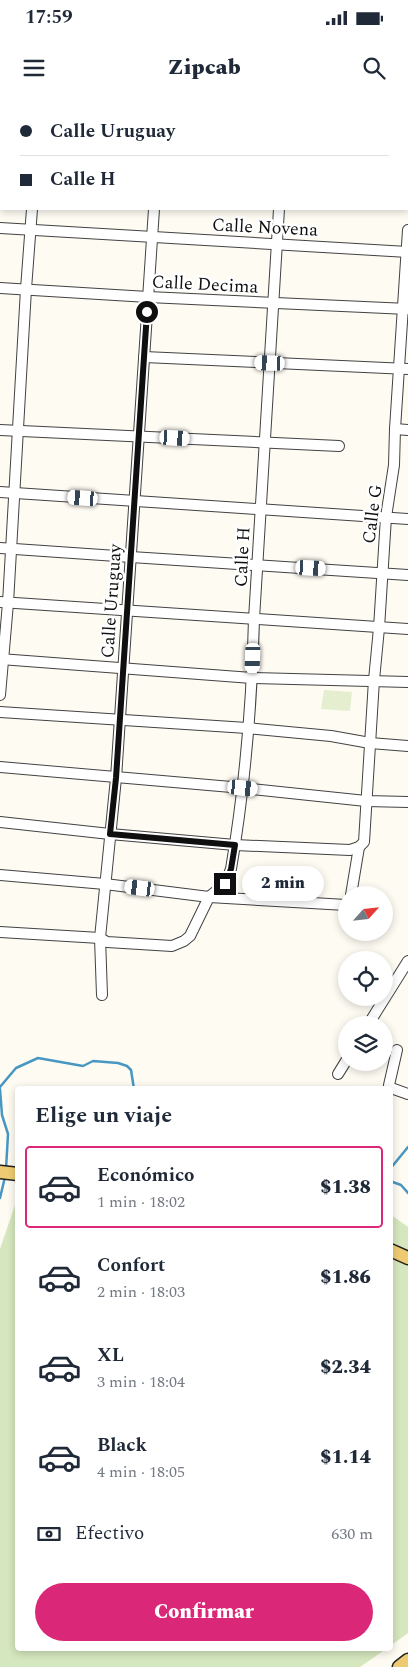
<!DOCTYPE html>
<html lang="es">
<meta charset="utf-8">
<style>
:root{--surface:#fff;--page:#f2f2f3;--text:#1f2937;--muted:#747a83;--line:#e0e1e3;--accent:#db2777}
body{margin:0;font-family:Spectral,serif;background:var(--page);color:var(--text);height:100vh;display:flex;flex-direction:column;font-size:19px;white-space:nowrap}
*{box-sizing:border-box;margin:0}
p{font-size:16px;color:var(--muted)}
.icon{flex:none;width:28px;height:28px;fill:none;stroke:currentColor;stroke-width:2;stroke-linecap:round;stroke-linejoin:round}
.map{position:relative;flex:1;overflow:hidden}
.details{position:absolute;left:15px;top:986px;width:378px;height:565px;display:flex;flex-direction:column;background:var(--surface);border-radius:5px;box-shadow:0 2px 8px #0003}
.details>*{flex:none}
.hud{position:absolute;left:0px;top:0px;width:409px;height:110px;box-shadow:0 2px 8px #0003;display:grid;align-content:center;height:110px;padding:0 20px;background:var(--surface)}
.needle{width:32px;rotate:63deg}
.controls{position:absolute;left:338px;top:786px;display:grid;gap:10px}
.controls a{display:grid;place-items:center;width:55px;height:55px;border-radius:50%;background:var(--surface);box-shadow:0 2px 8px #0003;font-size:25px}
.end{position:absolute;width:22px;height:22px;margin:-11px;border:6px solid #0f0f0f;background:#fff;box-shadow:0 0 0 2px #fff}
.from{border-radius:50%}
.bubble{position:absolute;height:35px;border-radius:18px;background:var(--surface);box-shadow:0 2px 8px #0003;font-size:16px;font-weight:800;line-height:35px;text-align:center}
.car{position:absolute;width:15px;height:30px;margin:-15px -8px;border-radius:6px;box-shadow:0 0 4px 1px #0007;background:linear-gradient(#fff 24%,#345 0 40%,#fff 0 76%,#345 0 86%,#fff 0)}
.hud b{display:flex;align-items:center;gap:18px;height:48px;font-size:19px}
.hud b+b{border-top:1px solid var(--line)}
.hud i{width:12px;height:12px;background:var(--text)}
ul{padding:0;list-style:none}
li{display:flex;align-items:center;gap:15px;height:82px;margin:0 10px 8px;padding:0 10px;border:2px solid transparent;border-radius:5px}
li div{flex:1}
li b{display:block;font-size:19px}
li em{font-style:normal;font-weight:800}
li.current{border-color:var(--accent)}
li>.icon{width:45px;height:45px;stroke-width:1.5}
h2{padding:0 20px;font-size:22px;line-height:60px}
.pay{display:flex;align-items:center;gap:12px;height:55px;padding:0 20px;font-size:19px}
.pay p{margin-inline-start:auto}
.cta{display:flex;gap:10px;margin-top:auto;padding:10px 20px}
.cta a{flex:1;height:58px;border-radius:30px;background:var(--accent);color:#fff;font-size:20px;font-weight:800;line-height:58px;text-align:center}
.status{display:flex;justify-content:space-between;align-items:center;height:35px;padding:0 25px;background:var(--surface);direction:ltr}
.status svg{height:14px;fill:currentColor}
header{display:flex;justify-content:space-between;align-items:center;height:65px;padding:0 20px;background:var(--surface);font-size:22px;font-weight:800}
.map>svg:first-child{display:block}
</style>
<div class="status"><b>17:59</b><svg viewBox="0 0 49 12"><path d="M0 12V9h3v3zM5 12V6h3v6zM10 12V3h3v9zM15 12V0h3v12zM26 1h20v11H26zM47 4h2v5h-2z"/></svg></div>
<header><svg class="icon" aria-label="menu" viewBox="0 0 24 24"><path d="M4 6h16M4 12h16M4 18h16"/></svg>Zipcab<svg class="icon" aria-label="search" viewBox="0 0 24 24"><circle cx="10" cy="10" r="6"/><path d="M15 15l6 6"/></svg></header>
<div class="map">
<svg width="408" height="1567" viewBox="0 0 408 1567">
<rect width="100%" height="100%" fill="#fefbf3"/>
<g fill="#d5e7be">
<path d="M 17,1088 L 18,1549 L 386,1549 L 360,1567 L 0,1567 L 0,1149 L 15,1105 Z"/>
<path d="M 390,1114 L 408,1127 L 408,1533 L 390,1546 Z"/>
</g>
<path fill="#e5efcf" d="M 324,590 L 352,592 L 350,611 L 321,609 Z"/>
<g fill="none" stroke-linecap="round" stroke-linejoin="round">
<g stroke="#4897c3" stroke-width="2.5">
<path d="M 0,987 L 16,968 L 38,958 L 83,966 L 93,961 L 118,963 L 127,966 L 131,970 L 134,989"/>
<path d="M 0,989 L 2,1015 L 8,1034 L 6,1069"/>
<path d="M 390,1069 L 408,1047"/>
<path d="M 390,1081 L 401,1085 L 408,1093"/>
<path d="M 0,1098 L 5,1077"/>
</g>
<defs>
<g id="minor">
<path d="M 81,0 L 96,1"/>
<path d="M 37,1 L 37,0"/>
<path d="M 162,1 L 162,0"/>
<path d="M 286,1 L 286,0"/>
<path d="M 408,23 L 408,24"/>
<path d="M 0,63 L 1,63"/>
<path d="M 0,128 L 408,152"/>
<path d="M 0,188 L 148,197 L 408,209"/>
<path d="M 144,257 L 408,269"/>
<path d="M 395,329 L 408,330"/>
<path d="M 0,330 L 339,346"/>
<path d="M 0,392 L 408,419"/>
<path d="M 0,448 L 131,457 L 408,475"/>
<path d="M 0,502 L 408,529"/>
<path d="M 0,559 L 252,578 L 408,582"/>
<path d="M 0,595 L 8,503 L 26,189 L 32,109"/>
<path d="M 0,612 L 247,628 L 331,636 L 370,643 L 408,646"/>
<path d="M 0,667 L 243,688 L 366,701 L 408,702"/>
<path d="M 0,722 L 110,734 L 235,745 L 350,750 L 359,747 L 364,742 L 374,580 L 379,528 L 386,417 L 394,365 L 395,329 L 408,130"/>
<path d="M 0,775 L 105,784 L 209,797 L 346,805"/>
<path d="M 351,795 L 359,747"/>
<path d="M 0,832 L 100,838 L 107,842 L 172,846 L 184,841 L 190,836 L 209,797 L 225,784 L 231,769 C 245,686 252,603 254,519 L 279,109"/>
<path d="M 102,895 L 100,838 L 116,678 L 154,109"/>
<path d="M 368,925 L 408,861"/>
<path d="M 397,950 L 389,985 L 391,988 L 408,994"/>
<path d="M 338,974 L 346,961"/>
</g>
<g id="major">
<path d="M 0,1072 L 18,1074"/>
<path d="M 390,1150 L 408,1158"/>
<path d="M 399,1567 L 408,1560"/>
</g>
</defs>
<use href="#minor" stroke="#424242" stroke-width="12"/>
<use href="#major" stroke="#202020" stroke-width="15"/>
<use href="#minor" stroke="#fff" stroke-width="10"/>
<use href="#major" stroke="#eecb73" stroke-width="12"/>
</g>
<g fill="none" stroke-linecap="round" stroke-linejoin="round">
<path stroke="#0f0f0f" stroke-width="6" d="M 147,212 L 116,678 L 110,734 L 235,745 L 231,769 L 225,784"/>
</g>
<g text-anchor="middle" stroke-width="5" stroke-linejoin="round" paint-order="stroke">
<g font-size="18" fill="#0f0f0f" stroke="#fff">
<text transform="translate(265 127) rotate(3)" y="6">Calle Novena</text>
<text transform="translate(205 184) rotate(3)" y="6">Calle Decima</text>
<text transform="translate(372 414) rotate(-83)" y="6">Calle G</text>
<text transform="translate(242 457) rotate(-87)" y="6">Calle H</text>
<text transform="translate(111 501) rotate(-86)" y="6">Calle Uruguay</text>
</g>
</g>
</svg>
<div class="controls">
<a><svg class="needle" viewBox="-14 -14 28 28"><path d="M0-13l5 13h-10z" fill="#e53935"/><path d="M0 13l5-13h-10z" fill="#747a83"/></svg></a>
<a><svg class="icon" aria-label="locate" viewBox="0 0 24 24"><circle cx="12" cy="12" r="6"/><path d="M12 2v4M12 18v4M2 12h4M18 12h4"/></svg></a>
<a><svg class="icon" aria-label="layers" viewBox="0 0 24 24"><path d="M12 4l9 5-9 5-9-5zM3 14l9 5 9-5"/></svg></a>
</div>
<i class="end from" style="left:147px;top:212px"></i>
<i class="end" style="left:225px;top:784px"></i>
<div class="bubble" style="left:242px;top:766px;width:82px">2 min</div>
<i class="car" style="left:270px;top:263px;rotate:272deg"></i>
<i class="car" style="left:175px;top:338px;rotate:93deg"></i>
<i class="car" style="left:83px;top:398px;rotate:274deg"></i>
<i class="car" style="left:311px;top:468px;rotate:93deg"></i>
<i class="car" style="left:253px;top:558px;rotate:182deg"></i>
<i class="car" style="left:243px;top:688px;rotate:96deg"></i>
<i class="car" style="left:140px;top:788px;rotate:277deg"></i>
<div class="hud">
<b><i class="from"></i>Calle Uruguay</b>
<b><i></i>Calle H</b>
</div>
<section class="details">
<h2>Elige un viaje</h2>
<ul>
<li class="current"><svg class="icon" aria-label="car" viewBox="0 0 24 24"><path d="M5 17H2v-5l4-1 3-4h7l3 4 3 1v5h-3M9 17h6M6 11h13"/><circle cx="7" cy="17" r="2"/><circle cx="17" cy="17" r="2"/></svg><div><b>Económico</b><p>1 min · 18:02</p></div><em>$1.38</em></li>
<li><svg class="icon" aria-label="car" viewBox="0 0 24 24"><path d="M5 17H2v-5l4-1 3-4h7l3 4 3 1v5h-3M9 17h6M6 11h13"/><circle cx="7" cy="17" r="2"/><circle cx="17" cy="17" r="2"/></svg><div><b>Confort</b><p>2 min · 18:03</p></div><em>$1.86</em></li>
<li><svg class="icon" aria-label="car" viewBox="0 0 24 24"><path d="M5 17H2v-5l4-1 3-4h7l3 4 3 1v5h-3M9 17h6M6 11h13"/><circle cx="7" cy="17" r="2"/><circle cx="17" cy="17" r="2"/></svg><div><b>XL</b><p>3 min · 18:04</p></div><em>$2.34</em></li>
<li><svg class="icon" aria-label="car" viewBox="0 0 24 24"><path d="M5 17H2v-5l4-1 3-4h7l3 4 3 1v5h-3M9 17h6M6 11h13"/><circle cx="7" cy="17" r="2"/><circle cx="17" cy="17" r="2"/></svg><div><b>Black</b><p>4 min · 18:05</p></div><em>$1.14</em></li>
</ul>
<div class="pay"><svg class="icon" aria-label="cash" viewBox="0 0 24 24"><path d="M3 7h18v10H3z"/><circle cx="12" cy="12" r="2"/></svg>Efectivo<p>630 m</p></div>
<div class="cta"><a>Confirmar</a></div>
</section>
</div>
